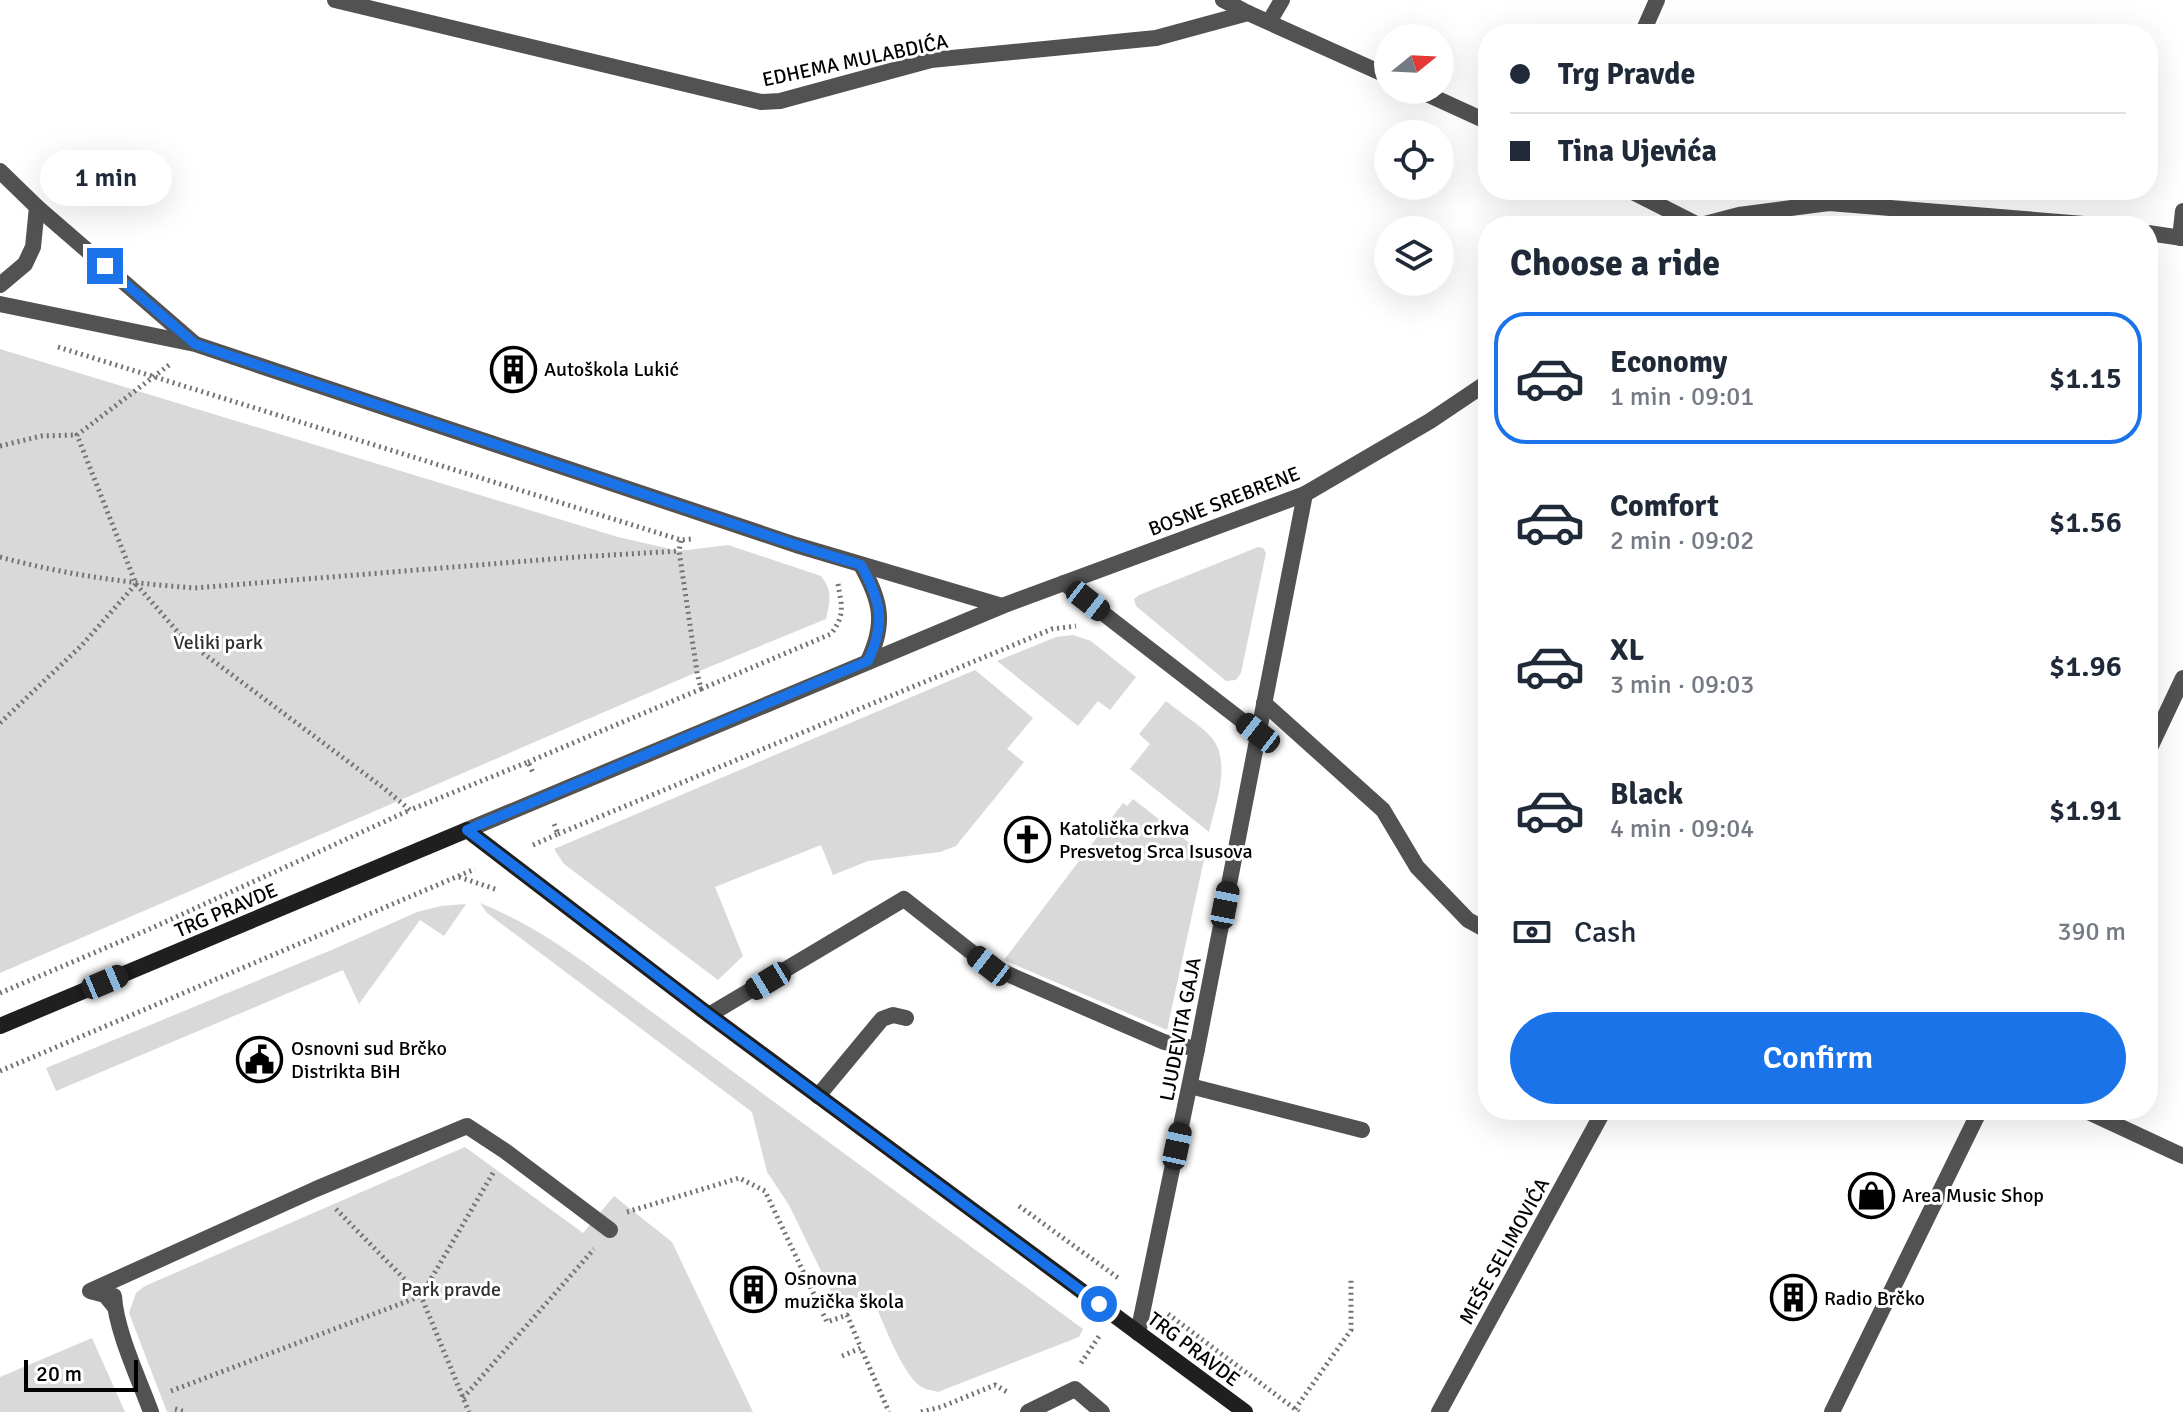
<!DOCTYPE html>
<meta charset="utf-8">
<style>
:root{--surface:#fff;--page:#f2f2f3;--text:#1f2937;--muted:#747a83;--line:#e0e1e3;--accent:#1a73e8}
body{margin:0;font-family:Signika,sans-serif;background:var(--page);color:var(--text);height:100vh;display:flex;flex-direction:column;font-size:30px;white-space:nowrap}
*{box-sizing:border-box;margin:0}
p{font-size:26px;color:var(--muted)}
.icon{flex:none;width:44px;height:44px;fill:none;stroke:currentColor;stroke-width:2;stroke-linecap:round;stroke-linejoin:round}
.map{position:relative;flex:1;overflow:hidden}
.side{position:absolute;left:1478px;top:216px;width:680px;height:904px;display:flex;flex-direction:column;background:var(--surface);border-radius:32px;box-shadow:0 8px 32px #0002}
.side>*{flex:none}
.guide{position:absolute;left:1478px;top:24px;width:680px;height:176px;border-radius:32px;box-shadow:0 8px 32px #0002;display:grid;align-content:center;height:176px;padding:0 32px;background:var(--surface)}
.needle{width:52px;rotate:72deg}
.fabs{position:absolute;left:1374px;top:24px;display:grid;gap:16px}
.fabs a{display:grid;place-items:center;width:80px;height:80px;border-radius:50%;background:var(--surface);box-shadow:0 8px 32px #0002;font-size:40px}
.scale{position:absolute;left:24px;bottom:20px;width:114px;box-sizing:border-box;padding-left:8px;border:4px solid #000;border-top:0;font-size:22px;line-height:28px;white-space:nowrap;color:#000;-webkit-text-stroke:6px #fff;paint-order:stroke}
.end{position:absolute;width:36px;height:36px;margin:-18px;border:10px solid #1a73e8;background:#fff;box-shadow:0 0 0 4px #fff}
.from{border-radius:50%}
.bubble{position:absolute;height:56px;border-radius:28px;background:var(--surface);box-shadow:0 8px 32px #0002;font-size:26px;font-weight:600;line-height:56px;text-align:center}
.car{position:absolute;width:24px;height:48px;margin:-24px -12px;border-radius:10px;box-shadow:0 0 6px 2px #0007;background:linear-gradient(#222 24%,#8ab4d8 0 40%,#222 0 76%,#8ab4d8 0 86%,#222 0)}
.guide b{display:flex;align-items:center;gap:28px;height:76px;font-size:30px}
.guide b+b{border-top:2px solid var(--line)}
.guide i{width:20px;height:20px;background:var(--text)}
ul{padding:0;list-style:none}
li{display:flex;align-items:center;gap:24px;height:132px;margin:0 16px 12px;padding:0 16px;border:4px solid transparent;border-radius:32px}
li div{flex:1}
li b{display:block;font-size:30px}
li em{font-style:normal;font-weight:600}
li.current{border-color:var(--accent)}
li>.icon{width:72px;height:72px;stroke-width:1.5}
h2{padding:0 32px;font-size:36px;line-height:96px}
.pay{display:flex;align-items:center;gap:20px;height:88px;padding:0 32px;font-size:30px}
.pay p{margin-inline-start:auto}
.action{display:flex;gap:16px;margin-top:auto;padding:16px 32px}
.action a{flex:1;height:92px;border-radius:48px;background:var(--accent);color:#fff;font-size:32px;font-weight:600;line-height:92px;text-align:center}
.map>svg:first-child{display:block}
</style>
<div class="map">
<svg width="2183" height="1412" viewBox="0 0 2183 1412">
<rect width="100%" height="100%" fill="#fff"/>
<g fill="#d9d9d9">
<path d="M 0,349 L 618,537 L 679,551 L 728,545 L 821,576 C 833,591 830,601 826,619 L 697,672 L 0,973 Z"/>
<path d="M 1258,547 L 1263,548 L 1266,553 L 1241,673 L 1236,680 L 1226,681 L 1136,606 L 1134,599 L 1139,595 Z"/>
<path d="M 1073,635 L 1091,641 L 1136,677 L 1110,710 L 1098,701 L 1078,726 L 997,661 L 1056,637 Z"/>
<path d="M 975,670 L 1033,718 L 1007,749 L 1024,762 L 956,846 L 940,852 L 868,861 L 833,875 L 821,845 L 715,887 L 743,956 L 718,980 L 564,864 L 554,849 Z"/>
<path d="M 1166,701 C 1178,711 1203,727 1212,738 C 1232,764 1215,805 1209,832 L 1130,769 L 1150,744 L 1139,734 Z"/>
<path d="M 1133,799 L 1205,855 L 1167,1030 L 1004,960 L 1123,803 L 1127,806 Z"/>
<path d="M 480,903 C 518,918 551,939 584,962 L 1083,1329 L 1079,1337 L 938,1392 C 932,1390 925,1390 920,1386 C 900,1371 881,1316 870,1292 L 838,1306 L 789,1205 L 767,1172 L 752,1112 L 487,913 Z"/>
<path d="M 466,904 L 444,936 L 420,920 L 359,1004 L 343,970 L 56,1091 L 46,1068 L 334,949 L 417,912 L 441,906 Z"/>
<path d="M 465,1147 L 583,1233 L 614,1196 L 672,1242 L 753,1412 L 167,1412 L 129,1313 L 136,1293 L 145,1286 Z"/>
<path d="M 92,1338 L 125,1412 L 0,1412 L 0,1377 Z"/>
</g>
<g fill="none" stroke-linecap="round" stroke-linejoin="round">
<g stroke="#747474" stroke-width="5" stroke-dasharray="2 4" stroke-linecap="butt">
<path d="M 58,347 L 681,540 L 691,539"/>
<path d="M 169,365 L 77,435 L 136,584 L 184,639 L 385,789 L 410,810 L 528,762 L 534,775"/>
<path d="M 0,446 L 41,436 L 77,435"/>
<path d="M 0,557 C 67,575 126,583 195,588 L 577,557 L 679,551"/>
<path d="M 701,689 L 831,634 C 845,615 842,607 838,584"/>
<path d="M 0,723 L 81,646 L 136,584"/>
<path d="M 528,762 L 701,689 L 697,672 L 679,551 L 681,540"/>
<path d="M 558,834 L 1052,629 L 1076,626"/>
<path d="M 533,845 L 558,834 L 553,821"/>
<path d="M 459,877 L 498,890"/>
<path d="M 0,993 L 152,928 L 410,810"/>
<path d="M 0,1071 L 475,869"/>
<path d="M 1019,1206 L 1121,1280"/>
<path d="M 336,1209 L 421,1296 L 469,1412"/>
<path d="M 627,1212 L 739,1178 L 765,1191 L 827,1322 L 847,1315 L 861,1348"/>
<path d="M 1168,1314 L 1299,1412"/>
<path d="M 842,1356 L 861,1348 L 889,1412"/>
<path d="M 1081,1363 L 1100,1335"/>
<path d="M 171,1391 L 421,1296 L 493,1173"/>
<path d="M 463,1398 L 594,1249"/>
<path d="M 175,1409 L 186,1412"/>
<path d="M 1295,1409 L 1351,1330 L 1351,1278"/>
<path d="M 921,1412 L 941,1407 L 995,1385 L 1009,1393"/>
</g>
<g stroke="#525252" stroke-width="16">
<path d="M 709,1015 L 904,899 L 989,966 L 1164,1042 L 1197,1049"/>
<path d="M 1190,1086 L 1362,1130"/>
<path d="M 818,1096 L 882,1019 L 893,1015 L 906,1018"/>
<path d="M 2084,1110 L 2183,1156"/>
<path d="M 114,1296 C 116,1331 139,1379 151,1412"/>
<path d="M 114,1306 L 105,1295 L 90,1291 L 316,1189 L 467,1126 L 505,1151 L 610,1230"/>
<path d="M 1028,1412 L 1075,1389 L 1102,1412"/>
</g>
<g stroke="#525252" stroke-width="16">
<path d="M 335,0 L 761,102 L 780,101 L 931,60 L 1156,38 L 1248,13"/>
<path d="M 1223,0 L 1248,13 L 1388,76"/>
<path d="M 1269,22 L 1282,0"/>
<path d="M 1642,34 L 1657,0"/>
<path d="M 1418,90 L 1488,122"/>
<path d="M 0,171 L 37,207 L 194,343"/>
<path d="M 1629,190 L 1698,225"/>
<path d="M 1697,226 L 1739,215 L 1829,203 L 2109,226"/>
<path d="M 2148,233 L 2183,238"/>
<path d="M 2180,238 L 2183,211"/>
<path d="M 0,285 L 25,264 L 33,247 L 37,207"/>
<path d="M 0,304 L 195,344 L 796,545 L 1002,606"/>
<path d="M 861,565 C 881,601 886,623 868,661"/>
<path d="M 1064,583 L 1258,733"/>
<path d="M 1264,703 L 1383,810 L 1417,867 L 1468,920 L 1488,931"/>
<path d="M 2148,752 L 2183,678"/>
<path d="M 467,830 L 1002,606 L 1305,494 L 1430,421 L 1488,382"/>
<path d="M 1138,1333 L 1197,1049 L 1305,494"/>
<path d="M 1439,1412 L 1604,1110"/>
<path d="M 1832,1412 L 1980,1110"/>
</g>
<path stroke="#1f1f1f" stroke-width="16" d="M 0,1026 L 467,830 L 709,1015 L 1245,1412"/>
</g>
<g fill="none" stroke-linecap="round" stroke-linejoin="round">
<path stroke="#1a73e8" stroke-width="10" d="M 105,266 L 195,344 L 796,545 L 861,565 C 881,601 886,623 868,661 L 467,830 L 709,1015 L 1099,1304"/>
</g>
<defs>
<symbol id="building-ring" viewBox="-11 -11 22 22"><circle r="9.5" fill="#fff" stroke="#000" stroke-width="1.5"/><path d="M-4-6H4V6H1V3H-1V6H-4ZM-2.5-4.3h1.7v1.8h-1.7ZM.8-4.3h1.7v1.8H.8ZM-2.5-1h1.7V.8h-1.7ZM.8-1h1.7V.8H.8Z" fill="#000"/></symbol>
<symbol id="church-ring" viewBox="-11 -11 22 22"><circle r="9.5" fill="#fff" stroke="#000" stroke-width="1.5"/><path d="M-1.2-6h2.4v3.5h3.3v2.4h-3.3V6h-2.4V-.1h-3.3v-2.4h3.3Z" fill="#000"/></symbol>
<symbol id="civic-ring" viewBox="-11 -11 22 22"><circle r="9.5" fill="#fff" stroke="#000" stroke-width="1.5"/><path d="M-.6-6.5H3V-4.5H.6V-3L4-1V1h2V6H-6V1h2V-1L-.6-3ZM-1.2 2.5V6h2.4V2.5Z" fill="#000"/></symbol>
<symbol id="shop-ring" viewBox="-11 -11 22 22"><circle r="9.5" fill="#fff" stroke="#000" stroke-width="1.5"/><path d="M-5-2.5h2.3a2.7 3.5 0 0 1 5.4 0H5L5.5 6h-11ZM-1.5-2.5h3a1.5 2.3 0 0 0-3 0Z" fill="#000"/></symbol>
</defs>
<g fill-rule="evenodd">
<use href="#building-ring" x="488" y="344" width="51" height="51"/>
<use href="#church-ring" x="1002" y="814" width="51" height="51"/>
<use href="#civic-ring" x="234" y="1034" width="51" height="51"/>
<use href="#shop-ring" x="1846" y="1170" width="51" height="51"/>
<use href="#building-ring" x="728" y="1264" width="51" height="51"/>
<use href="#building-ring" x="1768" y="1272" width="51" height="51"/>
</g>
<g text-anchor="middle" stroke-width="6" stroke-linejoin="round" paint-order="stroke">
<g font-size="20" fill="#000" stroke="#fff">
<text transform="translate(855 60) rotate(-12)" y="7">EDHEMA MULABDIĆA</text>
<text transform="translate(1224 501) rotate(-21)" y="7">BOSNE SREBRENE</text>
<text transform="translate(226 910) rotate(-23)" y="7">TRG PRAVDE</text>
<text transform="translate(1180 1029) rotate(-79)" y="7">LJUDEVITA GAJA</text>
<text transform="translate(1504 1251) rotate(-61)" y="7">MEŠE SELIMOVIĆA</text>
<text transform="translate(1194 1349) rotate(37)" y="7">TRG PRAVDE</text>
</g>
<g font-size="20" fill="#000" stroke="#fff" text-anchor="start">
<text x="544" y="376">Autoškola Lukić</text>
<text x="1059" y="835">Katolička crkva<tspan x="1059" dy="23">Presvetog Srca Isusova</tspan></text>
<text x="291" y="1055">Osnovni sud Brčko<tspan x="291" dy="23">Distrikta BiH</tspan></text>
<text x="1902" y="1202">Area Music Shop</text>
<text x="784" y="1285">Osnovna<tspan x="784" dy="23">muzička škola</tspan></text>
<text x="1824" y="1305">Radio Brčko</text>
</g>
<g font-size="20" fill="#303030" stroke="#fff">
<text x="218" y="649">Veliki park</text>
<text x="451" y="1296">Park pravde</text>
</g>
</g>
</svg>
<div class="fabs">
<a><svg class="needle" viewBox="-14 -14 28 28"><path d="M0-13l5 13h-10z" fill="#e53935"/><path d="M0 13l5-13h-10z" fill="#747a83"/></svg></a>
<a><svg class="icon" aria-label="locate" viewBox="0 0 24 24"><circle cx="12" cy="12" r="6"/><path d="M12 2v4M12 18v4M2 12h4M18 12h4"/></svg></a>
<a><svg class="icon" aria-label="layers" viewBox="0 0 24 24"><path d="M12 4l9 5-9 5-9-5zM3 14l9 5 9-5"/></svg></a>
</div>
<div class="scale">20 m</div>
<i class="end from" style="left:1099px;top:1304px"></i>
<i class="end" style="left:105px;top:266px"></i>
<div class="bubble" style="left:40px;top:150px;width:132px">1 min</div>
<i class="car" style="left:1088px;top:601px;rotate:128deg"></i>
<i class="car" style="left:1258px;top:733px;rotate:308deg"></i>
<i class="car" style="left:1225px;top:905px;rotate:11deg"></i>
<i class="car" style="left:989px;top:966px;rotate:308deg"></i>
<i class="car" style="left:768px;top:981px;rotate:239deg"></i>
<i class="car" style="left:105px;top:982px;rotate:67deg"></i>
<i class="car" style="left:1177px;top:1146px;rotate:12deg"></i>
<div class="guide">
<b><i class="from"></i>Trg Pravde</b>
<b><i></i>Tina Ujevića</b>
</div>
<section class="side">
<h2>Choose a ride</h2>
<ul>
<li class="current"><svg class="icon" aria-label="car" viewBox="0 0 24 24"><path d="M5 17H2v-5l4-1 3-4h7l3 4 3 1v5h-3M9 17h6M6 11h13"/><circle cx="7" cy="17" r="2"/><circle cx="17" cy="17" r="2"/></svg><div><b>Economy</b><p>1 min · 09:01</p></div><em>$1.15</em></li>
<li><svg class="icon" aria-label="car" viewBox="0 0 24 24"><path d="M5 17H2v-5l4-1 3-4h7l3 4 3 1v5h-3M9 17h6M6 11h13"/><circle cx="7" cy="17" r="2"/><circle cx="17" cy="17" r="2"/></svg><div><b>Comfort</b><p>2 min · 09:02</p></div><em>$1.56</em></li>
<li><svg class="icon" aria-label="car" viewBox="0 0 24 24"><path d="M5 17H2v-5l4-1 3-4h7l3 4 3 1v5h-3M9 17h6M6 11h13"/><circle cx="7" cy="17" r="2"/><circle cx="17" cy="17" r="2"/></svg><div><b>XL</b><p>3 min · 09:03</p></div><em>$1.96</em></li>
<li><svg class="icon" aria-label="car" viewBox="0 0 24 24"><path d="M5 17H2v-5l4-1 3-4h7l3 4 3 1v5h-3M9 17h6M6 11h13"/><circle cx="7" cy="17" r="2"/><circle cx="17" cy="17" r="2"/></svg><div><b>Black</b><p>4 min · 09:04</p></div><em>$1.91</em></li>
</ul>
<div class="pay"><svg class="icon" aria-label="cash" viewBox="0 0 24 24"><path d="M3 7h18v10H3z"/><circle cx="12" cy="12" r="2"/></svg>Cash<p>390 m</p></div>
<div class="action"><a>Confirm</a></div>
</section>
</div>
